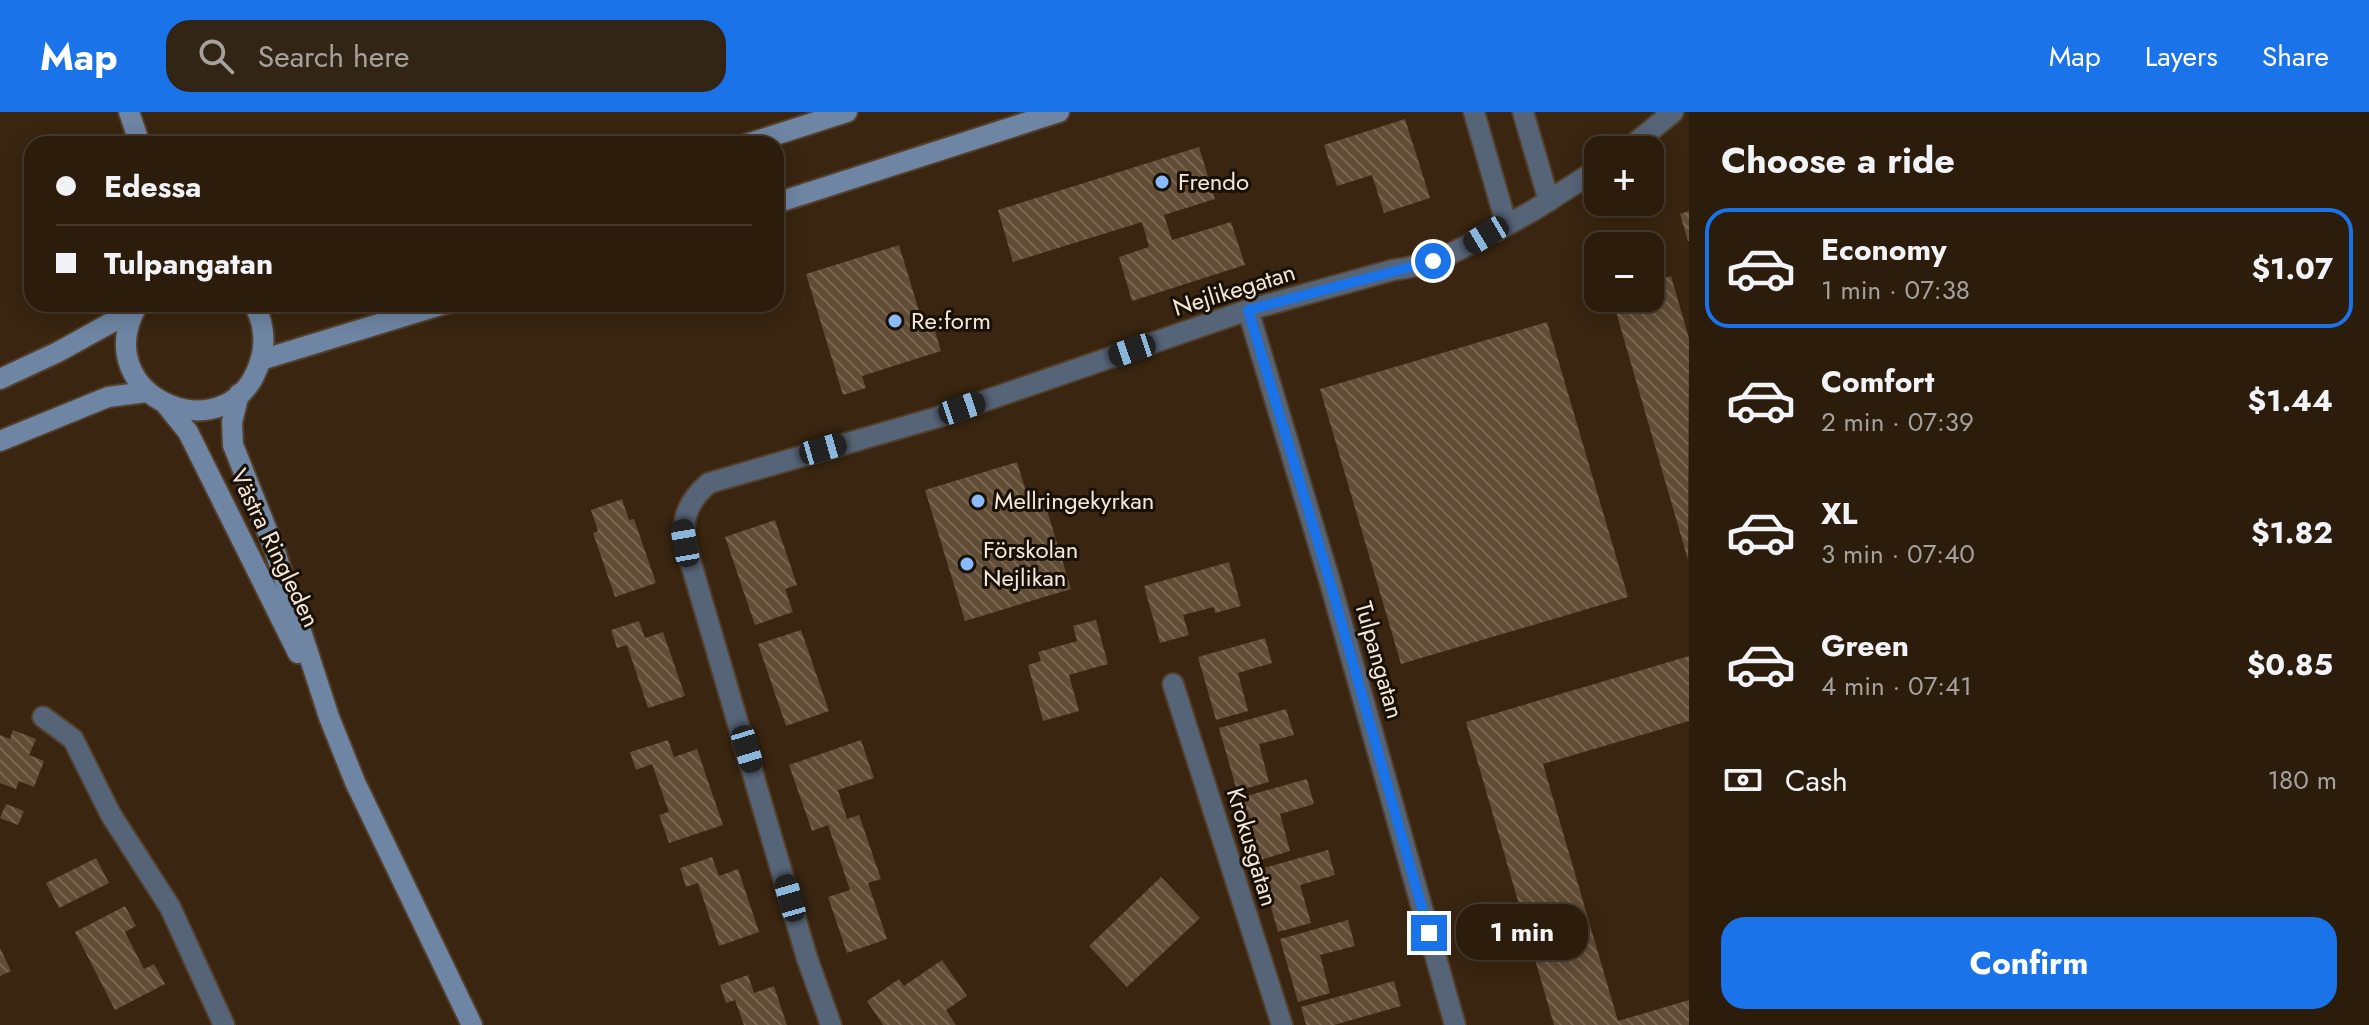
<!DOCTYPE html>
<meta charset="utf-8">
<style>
:root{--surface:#2b1c0c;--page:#332515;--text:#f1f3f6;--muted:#a6a19d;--line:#473a2d;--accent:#1a73e8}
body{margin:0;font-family:Jost,sans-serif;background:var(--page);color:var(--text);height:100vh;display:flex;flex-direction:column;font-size:30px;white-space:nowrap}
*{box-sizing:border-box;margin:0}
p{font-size:26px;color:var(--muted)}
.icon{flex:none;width:44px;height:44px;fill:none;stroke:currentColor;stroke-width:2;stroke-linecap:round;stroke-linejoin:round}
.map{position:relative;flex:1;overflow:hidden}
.side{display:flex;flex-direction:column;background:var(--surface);width:680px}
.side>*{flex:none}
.banner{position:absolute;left:24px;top:24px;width:760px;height:176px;border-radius:24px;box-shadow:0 4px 20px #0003,0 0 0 2px var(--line);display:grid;align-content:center;height:176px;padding:0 32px;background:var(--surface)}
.fabs{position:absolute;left:1584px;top:24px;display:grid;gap:16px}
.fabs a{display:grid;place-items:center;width:80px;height:80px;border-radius:16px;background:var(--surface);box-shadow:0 4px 20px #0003,0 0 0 2px var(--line);font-size:40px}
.end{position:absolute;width:36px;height:36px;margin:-18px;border:10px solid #1a73e8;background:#fff;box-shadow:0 0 0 4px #fff}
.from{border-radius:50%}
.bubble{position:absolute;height:56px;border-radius:24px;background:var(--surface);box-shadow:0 4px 20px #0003,0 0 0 2px var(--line);font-size:26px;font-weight:700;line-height:56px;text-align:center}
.car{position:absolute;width:24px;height:48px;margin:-24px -12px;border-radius:10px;box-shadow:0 0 6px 2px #0007;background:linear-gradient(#222 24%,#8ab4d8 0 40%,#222 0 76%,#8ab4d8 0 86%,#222 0)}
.banner b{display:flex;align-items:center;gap:28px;height:76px;font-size:30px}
.banner b+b{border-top:2px solid var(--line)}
.banner i{width:20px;height:20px;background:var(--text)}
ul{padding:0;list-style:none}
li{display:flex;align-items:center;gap:24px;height:120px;margin:0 16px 12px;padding:0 16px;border:4px solid transparent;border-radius:24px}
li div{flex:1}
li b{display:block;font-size:30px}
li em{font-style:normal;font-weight:700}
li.active{border-color:var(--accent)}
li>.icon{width:72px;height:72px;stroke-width:1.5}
h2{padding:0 32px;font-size:36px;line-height:96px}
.pay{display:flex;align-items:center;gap:20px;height:88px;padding:0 32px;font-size:30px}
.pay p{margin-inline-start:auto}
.primary-button{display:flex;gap:16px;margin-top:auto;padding:16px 32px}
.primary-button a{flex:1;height:92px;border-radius:24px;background:var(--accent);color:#fff;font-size:32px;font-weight:700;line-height:92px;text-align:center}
header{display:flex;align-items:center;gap:48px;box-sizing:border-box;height:112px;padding:0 40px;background:var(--accent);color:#fff}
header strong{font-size:38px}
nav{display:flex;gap:44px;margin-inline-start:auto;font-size:28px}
.search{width:560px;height:72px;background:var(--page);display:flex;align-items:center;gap:20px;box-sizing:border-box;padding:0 28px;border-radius:24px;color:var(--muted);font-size:30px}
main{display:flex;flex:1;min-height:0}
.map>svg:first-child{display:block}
</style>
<header>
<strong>Map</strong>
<div class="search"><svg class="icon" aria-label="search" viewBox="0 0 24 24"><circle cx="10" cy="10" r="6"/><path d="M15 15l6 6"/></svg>Search here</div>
<nav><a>Map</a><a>Layers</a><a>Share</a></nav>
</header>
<main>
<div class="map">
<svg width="1689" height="913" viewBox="0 0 1689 913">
<defs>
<pattern id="building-back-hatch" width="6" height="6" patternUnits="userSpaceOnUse" patternTransform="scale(2)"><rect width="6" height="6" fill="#614c35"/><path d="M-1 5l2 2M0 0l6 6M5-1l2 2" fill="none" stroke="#786652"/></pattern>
</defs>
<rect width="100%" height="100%" fill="#392510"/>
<g fill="url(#building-back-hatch)">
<path d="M 1405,7 L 1430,86 L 1384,101 L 1372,63 L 1337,74 L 1324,33 Z"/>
<path d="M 1199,35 L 1215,87 L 1164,103 L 1172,128 L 1231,110 L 1245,153 L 1132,189 L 1119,145 L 1149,135 L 1142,110 L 1013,150 L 998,98 Z"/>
<path d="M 1689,99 L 1689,129 L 1688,129 L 1680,102 Z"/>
<path d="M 899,133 L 923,212 L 932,209 L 941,239 L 862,264 L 866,276 L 843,283 L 806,162 Z"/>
<path d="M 1671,164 L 1689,227 L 1688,448 L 1612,186 L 1650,186 L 1650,170 Z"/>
<path d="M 1547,210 L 1628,485 L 1401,552 L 1320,277 Z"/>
<path d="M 1017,350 L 1032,399 L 1046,395 L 1071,477 L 965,509 L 925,378 Z"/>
<path d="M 622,387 L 629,408 L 634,407 L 656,471 L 615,485 L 593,421 L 598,419 L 591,398 Z"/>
<path d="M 775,408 L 797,473 L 785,477 L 793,500 L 755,513 L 725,425 Z"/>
<path d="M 1229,450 L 1241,494 L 1215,501 L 1214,495 L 1183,503 L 1189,523 L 1160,531 L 1144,474 Z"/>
<path d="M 1096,508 L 1108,552 L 1069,563 L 1079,599 L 1043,609 L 1028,553 L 1041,549 L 1038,540 L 1077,529 L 1073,514 Z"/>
<path d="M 639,509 L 645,526 L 663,520 L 685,584 L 648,596 L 627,533 L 617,536 L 611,518 Z"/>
<path d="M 801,518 L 829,599 L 786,614 L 758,532 Z"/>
<path d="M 1265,526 L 1272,551 L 1238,561 L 1248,599 L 1216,608 L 1198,545 Z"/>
<path d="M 1689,544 L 1689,609 L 1543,652 L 1618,909 L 1689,888 L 1689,913 L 1554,913 L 1466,610 Z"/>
<path d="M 1286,597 L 1294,623 L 1259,632 L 1269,670 L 1237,679 L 1219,616 Z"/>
<path d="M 13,618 L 36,627 L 29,643 L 44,649 L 34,675 L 19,669 L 16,677 L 0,671 L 0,623 L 10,627 Z"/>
<path d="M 668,628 L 674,645 L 697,637 L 723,713 L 669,731 L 659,703 L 669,700 L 652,652 L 636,658 L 630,640 Z"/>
<path d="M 861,628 L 874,666 L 838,678 L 847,707 L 859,703 L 881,767 L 868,771 L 887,827 L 847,841 L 828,785 L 850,778 L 828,713 L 812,719 L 789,653 Z"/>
<path d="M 1307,667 L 1314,692 L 1280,702 L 1290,739 L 1257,749 L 1239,686 Z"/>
<path d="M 6,692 L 24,699 L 18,713 L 0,706 Z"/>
<path d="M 1328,738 L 1335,763 L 1300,773 L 1311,811 L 1278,820 L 1260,757 Z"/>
<path d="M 712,745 L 719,764 L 738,757 L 759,820 L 719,834 L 698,771 L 686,775 L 680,756 Z"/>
<path d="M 96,746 L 109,771 L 59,796 L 46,771 Z"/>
<path d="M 1161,765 L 1200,806 L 1127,875 L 1089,834 Z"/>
<path d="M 125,794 L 136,814 L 125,820 L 144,857 L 154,852 L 165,872 L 115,898 L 75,820 Z"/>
<path d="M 1348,808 L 1355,834 L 1320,843 L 1330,881 L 1298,890 L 1280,827 Z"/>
<path d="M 0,836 L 11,859 L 0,864 Z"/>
<path d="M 942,848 L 967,884 L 946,898 L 956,913 L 883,913 L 867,889 L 899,867 L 904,874 Z"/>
<path d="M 748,863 L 754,881 L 774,874 L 787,913 L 744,913 L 735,888 L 726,891 L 720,873 Z"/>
<path d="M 1394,869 L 1401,894 L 1334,913 L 1306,913 L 1301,895 Z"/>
</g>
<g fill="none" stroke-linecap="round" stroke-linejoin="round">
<defs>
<g id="street">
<path d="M 1523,0 L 1549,89"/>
<path d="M 1627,38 L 1673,0"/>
<path d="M 1496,119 L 1534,98 L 1598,57"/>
<path d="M 1248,198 L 1330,470 L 1455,913"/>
<path d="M 1173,572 L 1282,913"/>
<path d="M 43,605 L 73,627 L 111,703 L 170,795 L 224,913"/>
<path d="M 831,913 L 807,846 L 685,431 C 681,406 689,388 709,371 L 935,306 L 1248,198 L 1393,158 C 1436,153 1470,133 1506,111 L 1474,0"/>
</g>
<g id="secondary">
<path d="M 129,0 L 140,32"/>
<path d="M 747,32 L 847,0"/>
<path d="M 776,91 L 1059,0"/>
<path d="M 138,192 C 83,287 234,347 261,246 C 266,229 263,206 253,192"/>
<path d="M 261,248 L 444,192"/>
<path d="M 0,267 L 58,240 L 134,198"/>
<path d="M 239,282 L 232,310 L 233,333 L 274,436 L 329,605 L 355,670 L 472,913"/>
<path d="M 167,294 L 188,320 L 298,541"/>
<path d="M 0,329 L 108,285 L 147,280"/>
</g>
</defs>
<use href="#street" stroke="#53402c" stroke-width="24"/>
<use href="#secondary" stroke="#53402c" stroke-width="24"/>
<use href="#street" stroke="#566477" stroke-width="20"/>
<use href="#secondary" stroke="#6e85a3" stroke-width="20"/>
</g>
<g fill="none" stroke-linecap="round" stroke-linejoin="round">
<path stroke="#1a73e8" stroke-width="10" d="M 1429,821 L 1330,470 L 1248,198 L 1433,149"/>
</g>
<g fill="#88bafc" stroke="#191007" stroke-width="3">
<circle cx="1162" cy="70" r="8"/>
<circle cx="895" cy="209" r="8"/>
<circle cx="978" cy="389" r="8"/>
<circle cx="967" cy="452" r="8"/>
</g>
<g text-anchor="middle" stroke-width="6" stroke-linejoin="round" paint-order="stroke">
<g font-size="24" fill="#f5e8db" stroke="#191007" text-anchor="start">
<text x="1178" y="78">Frendo</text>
<text x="911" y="217">Re:form</text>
<text x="994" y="397">Mellringekyrkan</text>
<text x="983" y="446">Förskolan<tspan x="983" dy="28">Nejlikan</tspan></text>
</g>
<g font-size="24" fill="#f5e8db" stroke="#191007">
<text transform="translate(1234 178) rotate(-17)" y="8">Nejlikegatan</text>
<text transform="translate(275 436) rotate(64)" y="8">Västra Ringleden</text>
<text transform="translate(1379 548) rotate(74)" y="8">Tulpangatan</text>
<text transform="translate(1252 735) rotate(73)" y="8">Krokusgatan</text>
</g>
</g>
</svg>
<div class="fabs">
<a>+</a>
<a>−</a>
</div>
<i class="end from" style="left:1433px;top:149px"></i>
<i class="end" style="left:1429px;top:821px"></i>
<div class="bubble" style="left:1456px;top:792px;width:132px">1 min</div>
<i class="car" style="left:1486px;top:123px;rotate:239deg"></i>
<i class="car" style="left:1132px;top:238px;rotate:251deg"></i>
<i class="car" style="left:962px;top:296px;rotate:71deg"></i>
<i class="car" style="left:823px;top:337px;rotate:74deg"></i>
<i class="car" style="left:685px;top:431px;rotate:350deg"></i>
<i class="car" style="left:747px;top:637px;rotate:163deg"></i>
<i class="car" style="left:790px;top:786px;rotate:344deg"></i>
<div class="banner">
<b><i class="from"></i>Edessa</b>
<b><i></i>Tulpangatan</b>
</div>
</div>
<section class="side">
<h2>Choose a ride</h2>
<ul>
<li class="active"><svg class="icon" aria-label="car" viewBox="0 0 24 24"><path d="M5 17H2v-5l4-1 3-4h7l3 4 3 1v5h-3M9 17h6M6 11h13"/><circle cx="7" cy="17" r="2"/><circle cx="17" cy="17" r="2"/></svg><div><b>Economy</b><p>1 min · 07:38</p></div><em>$1.07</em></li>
<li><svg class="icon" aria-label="car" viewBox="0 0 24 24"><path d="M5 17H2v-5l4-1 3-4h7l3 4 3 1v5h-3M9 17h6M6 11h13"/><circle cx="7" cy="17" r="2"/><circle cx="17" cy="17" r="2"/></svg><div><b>Comfort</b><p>2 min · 07:39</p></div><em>$1.44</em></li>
<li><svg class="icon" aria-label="car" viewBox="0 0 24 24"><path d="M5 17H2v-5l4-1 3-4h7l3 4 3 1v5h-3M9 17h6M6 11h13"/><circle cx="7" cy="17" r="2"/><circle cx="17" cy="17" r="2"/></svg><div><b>XL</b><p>3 min · 07:40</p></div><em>$1.82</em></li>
<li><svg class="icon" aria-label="car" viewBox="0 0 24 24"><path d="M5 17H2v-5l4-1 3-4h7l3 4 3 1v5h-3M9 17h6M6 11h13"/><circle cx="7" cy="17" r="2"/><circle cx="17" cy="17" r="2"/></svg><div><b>Green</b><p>4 min · 07:41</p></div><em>$0.85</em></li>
</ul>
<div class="pay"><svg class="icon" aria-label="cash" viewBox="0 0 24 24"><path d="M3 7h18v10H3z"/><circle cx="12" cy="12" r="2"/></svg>Cash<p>180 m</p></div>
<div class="primary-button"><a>Confirm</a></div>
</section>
</main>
